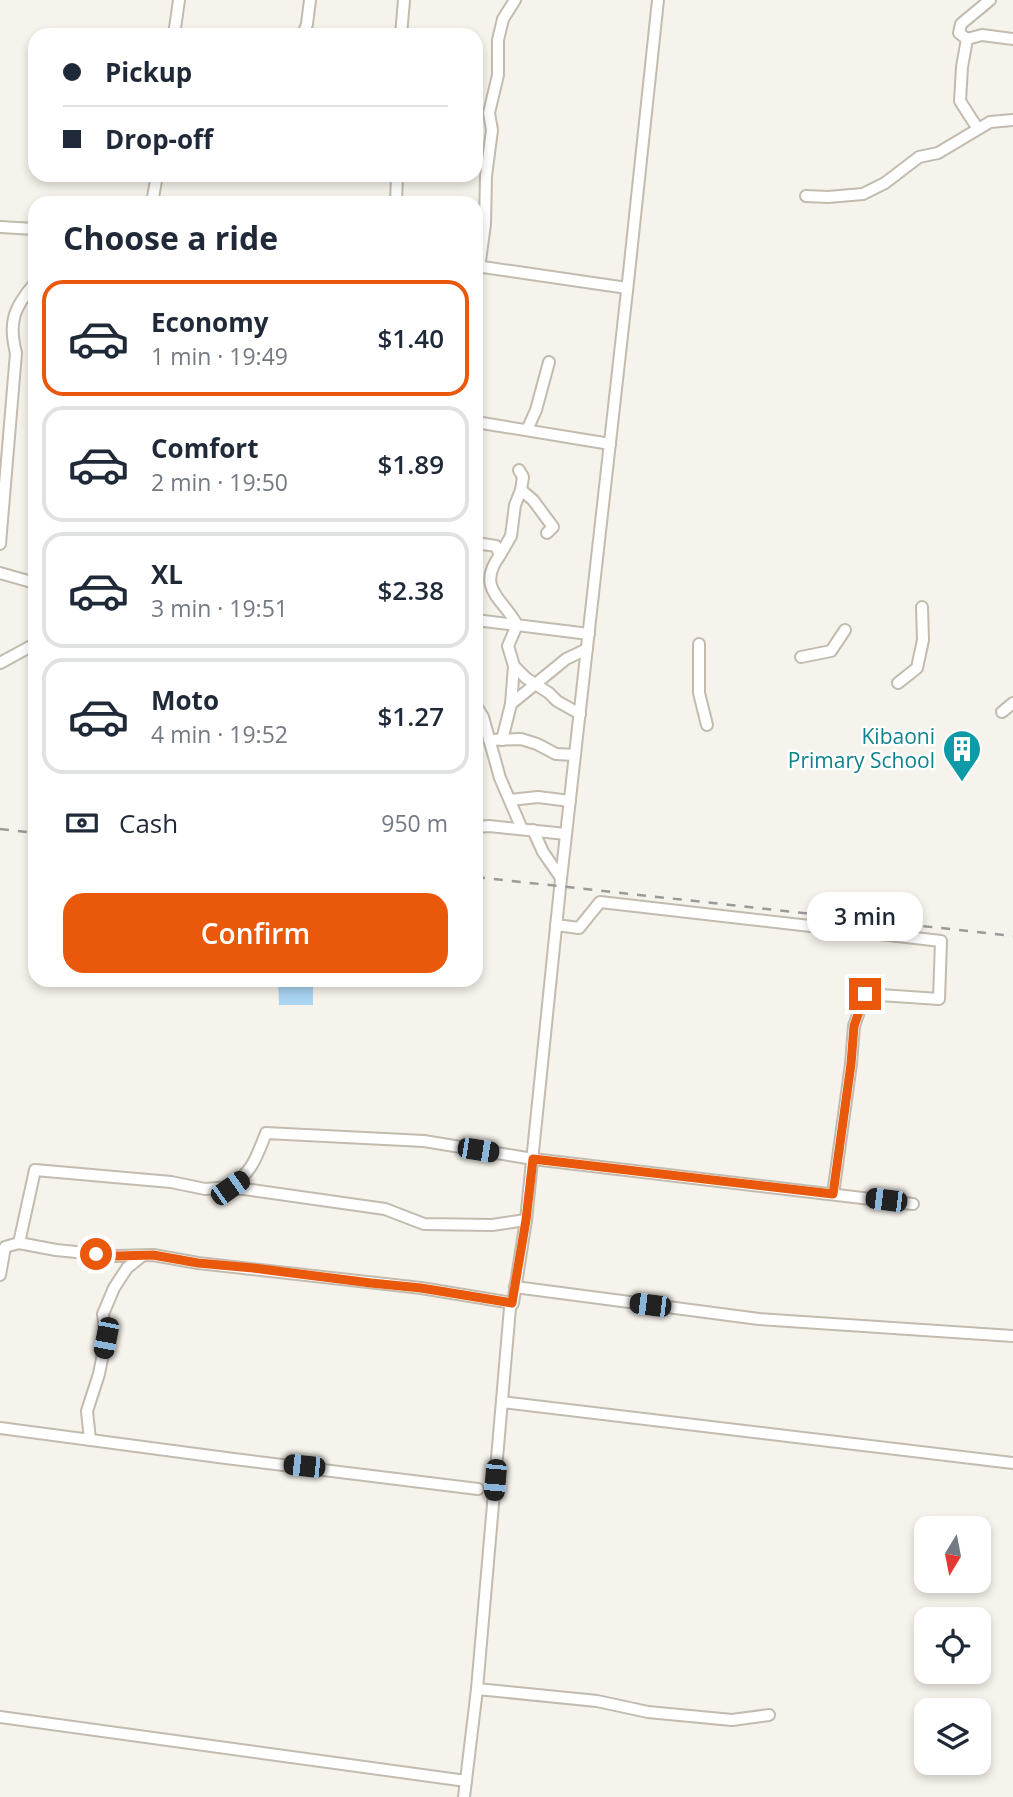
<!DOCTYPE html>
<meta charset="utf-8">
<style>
:root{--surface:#fff;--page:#f6f6f7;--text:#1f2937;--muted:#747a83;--line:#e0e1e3;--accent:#ea580c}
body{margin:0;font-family:"Open Sans",sans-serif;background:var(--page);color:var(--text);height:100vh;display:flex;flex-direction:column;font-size:26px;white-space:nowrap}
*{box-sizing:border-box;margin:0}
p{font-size:23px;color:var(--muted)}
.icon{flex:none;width:38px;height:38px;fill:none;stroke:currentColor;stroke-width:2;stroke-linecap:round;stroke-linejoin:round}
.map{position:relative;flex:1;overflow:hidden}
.side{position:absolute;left:28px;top:196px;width:455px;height:791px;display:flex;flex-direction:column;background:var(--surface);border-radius:21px;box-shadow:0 4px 10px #0003}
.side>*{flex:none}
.hud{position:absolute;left:28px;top:28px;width:455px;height:154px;border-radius:21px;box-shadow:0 4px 10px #0003;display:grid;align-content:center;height:154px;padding:0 35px;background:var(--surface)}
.needle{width:46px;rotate:190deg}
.tools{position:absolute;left:914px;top:1516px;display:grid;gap:14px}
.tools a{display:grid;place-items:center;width:77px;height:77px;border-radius:14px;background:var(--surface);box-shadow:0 4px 10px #0003;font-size:35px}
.end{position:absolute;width:32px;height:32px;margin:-16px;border:9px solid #ea580c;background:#fff;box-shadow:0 0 0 4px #fff}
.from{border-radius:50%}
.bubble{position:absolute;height:49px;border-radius:21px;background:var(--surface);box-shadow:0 4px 10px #0003;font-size:23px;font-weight:600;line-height:49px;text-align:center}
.car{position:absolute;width:21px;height:42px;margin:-21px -10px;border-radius:9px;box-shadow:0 0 5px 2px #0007;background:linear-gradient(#222 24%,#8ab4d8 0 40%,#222 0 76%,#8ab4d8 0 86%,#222 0)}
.hud b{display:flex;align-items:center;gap:24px;height:66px;font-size:26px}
.hud b+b{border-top:2px solid var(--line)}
.hud i{width:18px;height:18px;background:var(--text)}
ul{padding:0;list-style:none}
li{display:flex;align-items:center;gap:21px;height:116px;margin:0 14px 10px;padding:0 21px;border:4px solid var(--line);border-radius:21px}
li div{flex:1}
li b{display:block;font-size:26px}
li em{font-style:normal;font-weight:600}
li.active{border-color:var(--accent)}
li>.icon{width:63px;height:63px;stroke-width:1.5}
h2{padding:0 35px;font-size:32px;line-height:84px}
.pay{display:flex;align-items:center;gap:18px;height:77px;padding:0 35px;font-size:26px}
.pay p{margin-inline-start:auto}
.cta{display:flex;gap:14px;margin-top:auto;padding:14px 35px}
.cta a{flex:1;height:80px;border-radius:21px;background:var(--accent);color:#fff;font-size:28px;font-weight:600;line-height:80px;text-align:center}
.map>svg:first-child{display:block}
</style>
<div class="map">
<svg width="1013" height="1797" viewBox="0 0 1013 1797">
<rect width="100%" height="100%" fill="#f6f3ec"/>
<path fill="#a9d4f2" d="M 278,980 L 313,980 L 313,1005 L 279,1005 Z"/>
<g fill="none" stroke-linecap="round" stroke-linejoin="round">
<defs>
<g id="minor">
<path d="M 174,35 L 179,0"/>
<path d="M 303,35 L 307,24 L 310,0"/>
<path d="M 401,35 L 404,0"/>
<path d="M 967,39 L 959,33 L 961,24 L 990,0"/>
<path d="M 978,129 L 960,101 L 962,67 L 967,39 L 982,35 L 1013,39"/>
<path d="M 806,196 L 828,197 L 863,194 L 885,183 L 919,157 L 938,153 L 990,122 L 1013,120"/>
<path d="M 152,203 L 157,175"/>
<path d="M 396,203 L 397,175"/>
<path d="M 0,227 L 35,229"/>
<path d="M 480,261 L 485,224 L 486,176 L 492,130 L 489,113 L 498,75 L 498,40 L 503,19 L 515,0"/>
<path d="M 476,266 L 627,288"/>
<path d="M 476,422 L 610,444"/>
<path d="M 527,430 L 536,410 L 549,362"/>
<path d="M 521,490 L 533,500 L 553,527 L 547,533"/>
<path d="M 476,543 L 496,546 L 500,555 C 475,589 504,599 517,625 L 508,646 L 514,666 L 526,678 L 549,693 L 557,701 L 580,714"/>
<path d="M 0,544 L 16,353 C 8,322 14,307 35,283"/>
<path d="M 500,555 L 511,536 L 515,505 L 521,490 L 523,477 L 519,470"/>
<path d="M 0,573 L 35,583"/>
<path d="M 476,620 L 589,634"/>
<path d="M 699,644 L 699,693 L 707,725"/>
<path d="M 801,657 L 831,651 L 845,630"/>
<path d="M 0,663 L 35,644"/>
<path d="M 898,683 L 917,668 L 923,640 L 922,607"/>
<path d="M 511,704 L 566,659 L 587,649"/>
<path d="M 476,706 L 483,717 L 500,778 L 522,829"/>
<path d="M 1002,712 L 1013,703"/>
<path d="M 489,740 L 521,739 L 537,744 L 556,754 L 575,755"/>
<path d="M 502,740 L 511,704 L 514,666"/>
<path d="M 510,800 L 538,797 L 570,801"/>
<path d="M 476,827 L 489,826 L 566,834"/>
<path d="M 533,830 L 543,852 L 561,878"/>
<path d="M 556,925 L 579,928 L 600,902 L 941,941 L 939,999 L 865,994 L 854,1026 L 851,1064 L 833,1194"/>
<path d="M 230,1187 C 253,1171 256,1158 266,1133 L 424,1141 L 533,1159 L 913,1204"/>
<path d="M 19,1243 L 56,1250 L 117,1256 L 153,1255 L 198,1263 L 421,1288 L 512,1303"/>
<path d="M 0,1275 L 5,1247 L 19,1243 L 35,1170 L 171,1182 L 205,1189 L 230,1187 L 385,1209 L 424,1224 L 492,1225 L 526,1220"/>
<path d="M 515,1287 L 759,1319 L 1013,1336"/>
<path d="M 502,1402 L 1013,1463"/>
<path d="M 0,1428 L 226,1458 L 478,1489"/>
<path d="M 90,1440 L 87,1411 L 99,1374 L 106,1338 L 103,1314 L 114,1288 L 127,1268 L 142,1256"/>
<path d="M 477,1689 L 597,1701 L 648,1712 L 732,1720 L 769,1715"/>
<path d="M 0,1717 L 466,1781"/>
<path d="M 464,1797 L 477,1689 L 510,1308 L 513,1303 L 526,1220 L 560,888 L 628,282 L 658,0"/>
</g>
</defs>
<use href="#minor" stroke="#c2bbae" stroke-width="14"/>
<use href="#minor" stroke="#fff" stroke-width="10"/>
<g stroke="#9a9a9a" stroke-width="2.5" stroke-dasharray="9 9" stroke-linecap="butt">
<path d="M 0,829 L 35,833"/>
<path d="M 476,877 L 1013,936"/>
</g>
</g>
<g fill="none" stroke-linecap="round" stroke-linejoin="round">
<path stroke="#ea580c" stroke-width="9" d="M 96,1254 L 117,1256 L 153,1255 L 198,1263 L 253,1268 L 371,1283 L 421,1288 L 512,1303 L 526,1220 L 533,1159 L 833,1194 L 851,1064 L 854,1026 L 865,994"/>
</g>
<defs>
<symbol id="building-pin" viewBox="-11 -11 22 30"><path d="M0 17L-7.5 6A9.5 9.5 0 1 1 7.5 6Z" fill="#0f9aa8" stroke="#fff"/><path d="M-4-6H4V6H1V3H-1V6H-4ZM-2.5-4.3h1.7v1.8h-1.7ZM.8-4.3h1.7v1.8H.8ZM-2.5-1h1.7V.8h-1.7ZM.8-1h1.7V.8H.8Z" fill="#fff"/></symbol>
</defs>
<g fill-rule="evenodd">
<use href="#building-pin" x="940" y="727" width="44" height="60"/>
</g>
<g text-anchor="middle" stroke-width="5" stroke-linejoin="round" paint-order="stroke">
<g font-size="21" fill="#0d838f" stroke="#fff" text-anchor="end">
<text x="935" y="744">Kibaoni<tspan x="935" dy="24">Primary School</tspan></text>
</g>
</g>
</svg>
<div class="tools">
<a><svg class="needle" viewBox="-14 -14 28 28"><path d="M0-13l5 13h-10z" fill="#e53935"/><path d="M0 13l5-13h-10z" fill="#747a83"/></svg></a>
<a><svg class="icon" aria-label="locate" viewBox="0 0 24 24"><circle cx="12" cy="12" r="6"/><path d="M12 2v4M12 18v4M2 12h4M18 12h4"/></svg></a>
<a><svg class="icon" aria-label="layers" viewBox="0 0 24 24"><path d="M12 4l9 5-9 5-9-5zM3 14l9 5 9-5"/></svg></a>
</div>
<i class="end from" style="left:96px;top:1254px"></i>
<i class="end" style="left:865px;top:994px"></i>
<div class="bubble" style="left:807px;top:892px;width:116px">3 min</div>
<i class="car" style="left:478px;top:1150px;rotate:99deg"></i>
<i class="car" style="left:230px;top:1188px;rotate:55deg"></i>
<i class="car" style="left:886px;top:1200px;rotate:277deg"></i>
<i class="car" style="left:650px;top:1305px;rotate:277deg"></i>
<i class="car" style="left:106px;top:1338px;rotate:191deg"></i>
<i class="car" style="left:304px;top:1466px;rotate:276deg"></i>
<i class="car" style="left:495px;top:1480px;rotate:185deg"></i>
<div class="hud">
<b><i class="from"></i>Pickup</b>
<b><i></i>Drop-off</b>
</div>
<section class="side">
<h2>Choose a ride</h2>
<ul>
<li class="active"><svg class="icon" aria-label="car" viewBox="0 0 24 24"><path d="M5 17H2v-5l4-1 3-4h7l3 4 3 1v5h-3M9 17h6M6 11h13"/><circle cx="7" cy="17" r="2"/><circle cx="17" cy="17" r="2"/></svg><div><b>Economy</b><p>1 min · 19:49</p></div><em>$1.40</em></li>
<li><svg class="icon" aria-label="car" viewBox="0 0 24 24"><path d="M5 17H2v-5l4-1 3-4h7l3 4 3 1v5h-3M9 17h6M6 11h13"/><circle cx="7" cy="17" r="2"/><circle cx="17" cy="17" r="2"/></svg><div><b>Comfort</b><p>2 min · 19:50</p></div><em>$1.89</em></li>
<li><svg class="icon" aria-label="car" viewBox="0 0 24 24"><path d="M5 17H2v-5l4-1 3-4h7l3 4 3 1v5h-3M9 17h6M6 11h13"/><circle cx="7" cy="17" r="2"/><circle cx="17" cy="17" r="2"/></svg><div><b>XL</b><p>3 min · 19:51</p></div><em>$2.38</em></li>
<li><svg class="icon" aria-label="car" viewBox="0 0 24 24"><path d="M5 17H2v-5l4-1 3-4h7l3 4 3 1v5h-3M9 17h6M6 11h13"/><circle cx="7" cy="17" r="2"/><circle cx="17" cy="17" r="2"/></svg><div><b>Moto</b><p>4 min · 19:52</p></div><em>$1.27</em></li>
</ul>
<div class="pay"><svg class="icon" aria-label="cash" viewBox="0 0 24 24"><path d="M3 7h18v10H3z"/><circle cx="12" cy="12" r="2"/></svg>Cash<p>950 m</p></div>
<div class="cta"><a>Confirm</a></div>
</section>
</div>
